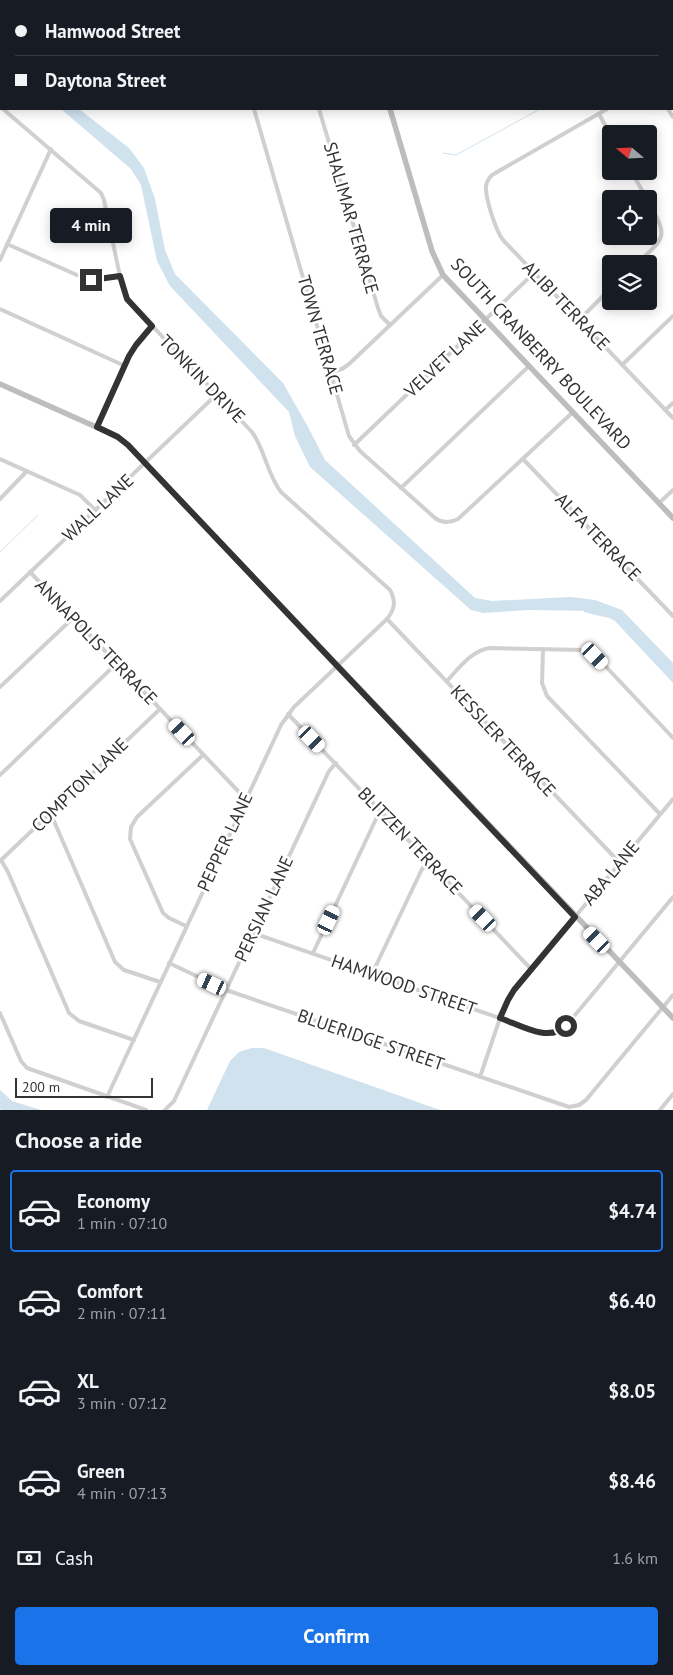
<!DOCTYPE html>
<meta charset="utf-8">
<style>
:root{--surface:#171b24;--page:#242831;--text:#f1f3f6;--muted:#9ea1a6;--line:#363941;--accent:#1a73e8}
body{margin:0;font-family:"PT Sans",sans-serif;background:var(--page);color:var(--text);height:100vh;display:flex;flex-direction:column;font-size:19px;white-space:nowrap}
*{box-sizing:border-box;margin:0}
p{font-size:16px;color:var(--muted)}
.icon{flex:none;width:28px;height:28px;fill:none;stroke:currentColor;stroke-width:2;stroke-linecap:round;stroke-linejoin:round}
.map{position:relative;height:1110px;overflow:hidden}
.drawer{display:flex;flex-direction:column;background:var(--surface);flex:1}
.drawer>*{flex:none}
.top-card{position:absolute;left:0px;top:0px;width:674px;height:110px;box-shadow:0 2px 12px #0003;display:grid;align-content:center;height:110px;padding:0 15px;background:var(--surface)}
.needle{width:32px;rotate:289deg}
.controls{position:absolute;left:602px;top:125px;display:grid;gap:10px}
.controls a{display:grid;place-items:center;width:55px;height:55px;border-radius:5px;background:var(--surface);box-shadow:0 2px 12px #0003;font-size:25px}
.scale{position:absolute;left:15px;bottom:12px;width:138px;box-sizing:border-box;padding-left:5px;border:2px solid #333;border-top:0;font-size:14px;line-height:18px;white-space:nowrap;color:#333;-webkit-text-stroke:4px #fff;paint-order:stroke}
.end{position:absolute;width:22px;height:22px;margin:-11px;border:6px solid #333;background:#fff;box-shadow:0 0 0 2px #fff}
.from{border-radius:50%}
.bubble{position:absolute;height:35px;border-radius:5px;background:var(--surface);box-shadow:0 2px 12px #0003;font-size:16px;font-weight:700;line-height:35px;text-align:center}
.car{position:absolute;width:15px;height:30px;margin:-15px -8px;border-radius:6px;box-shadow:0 0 4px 1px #0007;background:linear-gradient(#fff 24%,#345 0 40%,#fff 0 76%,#345 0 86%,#fff 0)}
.top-card b{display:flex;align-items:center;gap:18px;height:48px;font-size:19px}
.top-card b+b{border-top:1px solid var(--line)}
.top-card i{width:12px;height:12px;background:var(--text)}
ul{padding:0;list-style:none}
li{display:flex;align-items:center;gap:15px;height:82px;margin:0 10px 8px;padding:0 5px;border:2px solid transparent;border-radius:5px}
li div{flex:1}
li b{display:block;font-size:19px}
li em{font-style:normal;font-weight:700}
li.on{border-color:var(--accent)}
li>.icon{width:45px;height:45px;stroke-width:1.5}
h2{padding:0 15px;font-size:22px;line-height:60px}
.pay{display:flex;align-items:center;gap:12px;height:55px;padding:0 15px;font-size:19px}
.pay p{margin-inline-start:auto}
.button{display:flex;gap:10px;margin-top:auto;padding:10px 15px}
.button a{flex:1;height:58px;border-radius:5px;background:var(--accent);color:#fff;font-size:20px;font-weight:700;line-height:58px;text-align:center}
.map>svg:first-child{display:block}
</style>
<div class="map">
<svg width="673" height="1110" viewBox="0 0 673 1110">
<rect width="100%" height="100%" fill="#fff"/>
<g fill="#cfe2ee">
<path d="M 61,109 L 79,109 L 129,148 L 144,168 L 155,199 L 165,250 L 175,274 L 283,383 L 307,425 L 325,460 L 475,598 L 492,601 L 571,597 L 595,600 L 622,610 L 673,663 L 673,683 L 615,621 L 596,611 L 528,610 L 483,613 L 471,610 L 310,467 L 295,436 L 289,412 L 170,286 L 157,261 L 141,185 L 131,169 Z"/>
<path d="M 252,1048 L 264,1048 L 440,1110 L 207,1110 L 230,1061 L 239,1052 Z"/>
<path d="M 0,1090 L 12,1101 L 41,1110 L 2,1110 L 0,1109 Z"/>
</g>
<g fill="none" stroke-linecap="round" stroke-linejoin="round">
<g stroke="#cfe2ee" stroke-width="1">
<path d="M 672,32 L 673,32"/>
<path d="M 443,153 L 456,155 L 540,109"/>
<path d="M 0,552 L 38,515"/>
</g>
<path stroke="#cfe2ee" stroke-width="5" d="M 586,610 L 607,615"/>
<g stroke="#d0d0d0" stroke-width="4">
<path d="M 221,0 L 222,1"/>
<path d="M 430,0 L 430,1"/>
<path d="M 334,1 L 338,0"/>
<path d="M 520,1 L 522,0"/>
<path d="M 648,1 L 650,0"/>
<path d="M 672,71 L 673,71"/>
<path d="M 3,109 L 101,193 L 104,200 L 122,286 L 127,299 L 252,432 C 265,450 267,474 281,492 L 390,590 C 396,601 395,609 387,619 L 294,707 L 281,725 L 107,1097"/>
<path d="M 254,109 L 349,436 L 360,451 L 435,518 C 442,523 450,523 458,519 L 573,412"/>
<path d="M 319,109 L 378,308 L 381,316 L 390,325"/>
<path d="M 607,109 L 492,175 C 489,178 487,181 486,186 C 485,198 496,231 503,240 L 673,418"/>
<path d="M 668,109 L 673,117"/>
<path d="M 599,114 L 611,136"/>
<path d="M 631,171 L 647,199"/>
<path d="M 7,244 L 86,279 L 94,281 L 120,276"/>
<path d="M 0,260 L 51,149"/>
<path d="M 637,264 C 665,236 669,239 649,203"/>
<path d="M 0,309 L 125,366"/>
<path d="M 579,320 L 611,288"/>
<path d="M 622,365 L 673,316"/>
<path d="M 331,372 L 342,369 L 349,364 L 443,275"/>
<path d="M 665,410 L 673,403"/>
<path d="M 97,427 L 129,356 L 136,345 L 151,326"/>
<path d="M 354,445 L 534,273"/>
<path d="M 0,459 L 80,495 L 95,510"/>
<path d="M 523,459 L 673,616"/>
<path d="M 401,488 L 529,366"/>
<path d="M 0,499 L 27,471"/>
<path d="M 659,503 L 673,490"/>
<path d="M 30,572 L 239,792 L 247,796"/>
<path d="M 0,601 L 217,394"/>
<path d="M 387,619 L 620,863"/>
<path d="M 543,649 L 542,683 L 547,696 L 660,814"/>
<path d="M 447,681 C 458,669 472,650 490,648 L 585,650 L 595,655 L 673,738"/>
<path d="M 0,687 L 73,618"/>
<path d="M 288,714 L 531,969"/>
<path d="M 0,775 L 116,664"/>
<path d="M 49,815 L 54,821 L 115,962 L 124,970 L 160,982"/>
<path d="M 1,860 L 8,872 L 69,1013 L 79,1021 L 134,1040"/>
<path d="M 0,861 L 160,709"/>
<path d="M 186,926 L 169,918 L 163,913 L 130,839 L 131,827 L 137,817 L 203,755"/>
<path d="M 253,933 L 543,1033 C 553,1034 560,1032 566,1026 L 673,897"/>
<path d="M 313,953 L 376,819 L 382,812"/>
<path d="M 169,963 L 226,990 L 569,1107 L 579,1105 L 586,1100 L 673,995"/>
<path d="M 372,974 L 422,869 L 429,862"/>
<path d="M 0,1013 L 21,1061 L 27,1068 L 146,1110"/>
<path d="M 480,1077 L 500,1018 L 510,995 L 673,799"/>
<path d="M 165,1110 L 174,1101 L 329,771 L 336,763"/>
<path d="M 660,1110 L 673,1094"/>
</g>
<g stroke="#bdbdbd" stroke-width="5.5">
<path d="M 359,0 L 359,1"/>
<path d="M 390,109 L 432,251 L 443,275 L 673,518"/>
<path d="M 0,384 L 114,435 L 128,445 L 673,1018"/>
</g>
</g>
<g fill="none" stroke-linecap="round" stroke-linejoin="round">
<path stroke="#333" stroke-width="6" d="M 91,280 L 120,276 L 127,299 L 152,326 L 136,345 L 129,356 L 97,427 L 118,437 L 128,445 L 575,917 L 514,990 L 508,1000 L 500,1018 C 520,1025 548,1043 566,1026"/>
</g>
<g text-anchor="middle" stroke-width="5" stroke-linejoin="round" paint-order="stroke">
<g font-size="18" fill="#333" stroke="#fff">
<text transform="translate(351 218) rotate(74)" y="6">SHALIMAR TERRACE</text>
<text transform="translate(566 306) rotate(46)" y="6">ALIBI TERRACE</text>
<text transform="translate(320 335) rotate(74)" y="6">TOWN TERRACE</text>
<text transform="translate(541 354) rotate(47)" y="6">SOUTH CRANBERRY BOULEVARD</text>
<text transform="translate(445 359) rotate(-43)" y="6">VELVET LANE</text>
<text transform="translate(202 379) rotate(46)" y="6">TONKIN DRIVE</text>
<text transform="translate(98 508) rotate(-43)" y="6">WALL LANE</text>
<text transform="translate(598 537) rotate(46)" y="6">ALFA TERRACE</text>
<text transform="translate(96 642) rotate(46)" y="6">ANNAPOLIS TERRACE</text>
<text transform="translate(503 741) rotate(47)" y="6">KESSLER TERRACE</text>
<text transform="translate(80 785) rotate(-44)" y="6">COMPTON LANE</text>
<text transform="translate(410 841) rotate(46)" y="6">BLITZEN TERRACE</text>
<text transform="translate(225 842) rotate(-65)" y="6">PEPPER LANE</text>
<text transform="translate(611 873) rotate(-50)" y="6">ABA LANE</text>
<text transform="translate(264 909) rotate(-65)" y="6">PERSIAN LANE</text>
<text transform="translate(404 985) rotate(19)" y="6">HAMWOOD STREET</text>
<text transform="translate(371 1040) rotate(19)" y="6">BLUERIDGE STREET</text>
</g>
</g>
</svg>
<div class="controls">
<a><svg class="needle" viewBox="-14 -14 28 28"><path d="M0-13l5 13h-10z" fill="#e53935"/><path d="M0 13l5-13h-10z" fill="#9ea1a6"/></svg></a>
<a><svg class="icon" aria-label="locate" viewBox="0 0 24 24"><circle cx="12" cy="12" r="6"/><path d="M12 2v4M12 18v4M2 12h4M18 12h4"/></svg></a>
<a><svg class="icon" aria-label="layers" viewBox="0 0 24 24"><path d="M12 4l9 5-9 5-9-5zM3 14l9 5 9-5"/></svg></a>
</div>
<div class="scale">200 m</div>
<i class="end from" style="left:566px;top:1026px"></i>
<i class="end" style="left:91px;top:280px"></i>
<div class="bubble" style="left:50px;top:208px;width:82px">4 min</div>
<i class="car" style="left:595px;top:656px;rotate:136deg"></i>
<i class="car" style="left:182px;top:732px;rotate:317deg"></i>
<i class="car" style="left:312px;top:739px;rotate:136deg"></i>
<i class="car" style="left:483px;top:918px;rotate:316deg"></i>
<i class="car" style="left:329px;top:920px;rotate:25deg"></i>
<i class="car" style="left:597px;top:940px;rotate:316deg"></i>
<i class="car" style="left:212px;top:984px;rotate:295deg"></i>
<div class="top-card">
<b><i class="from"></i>Hamwood Street</b>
<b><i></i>Daytona Street</b>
</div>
</div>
<section class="drawer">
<h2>Choose a ride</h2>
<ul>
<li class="on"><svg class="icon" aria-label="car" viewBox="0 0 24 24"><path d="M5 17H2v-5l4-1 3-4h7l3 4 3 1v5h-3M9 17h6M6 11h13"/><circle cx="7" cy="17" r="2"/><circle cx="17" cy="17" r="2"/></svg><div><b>Economy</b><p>1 min · 07:10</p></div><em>$4.74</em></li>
<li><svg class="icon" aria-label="car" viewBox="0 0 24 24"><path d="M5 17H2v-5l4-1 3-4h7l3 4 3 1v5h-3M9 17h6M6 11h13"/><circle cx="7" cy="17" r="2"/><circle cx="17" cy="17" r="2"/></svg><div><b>Comfort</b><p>2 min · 07:11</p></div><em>$6.40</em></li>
<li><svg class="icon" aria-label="car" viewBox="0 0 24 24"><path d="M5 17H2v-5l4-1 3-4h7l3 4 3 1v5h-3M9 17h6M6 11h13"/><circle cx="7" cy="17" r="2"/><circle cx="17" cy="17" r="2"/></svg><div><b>XL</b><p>3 min · 07:12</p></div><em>$8.05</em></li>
<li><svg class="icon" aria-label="car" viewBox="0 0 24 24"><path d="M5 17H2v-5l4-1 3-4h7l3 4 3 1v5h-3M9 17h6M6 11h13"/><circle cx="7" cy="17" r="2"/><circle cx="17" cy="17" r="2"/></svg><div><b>Green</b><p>4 min · 07:13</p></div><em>$8.46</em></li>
</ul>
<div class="pay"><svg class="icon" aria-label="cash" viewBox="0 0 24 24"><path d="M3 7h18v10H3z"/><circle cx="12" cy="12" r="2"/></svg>Cash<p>1.6 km</p></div>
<div class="button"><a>Confirm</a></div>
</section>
